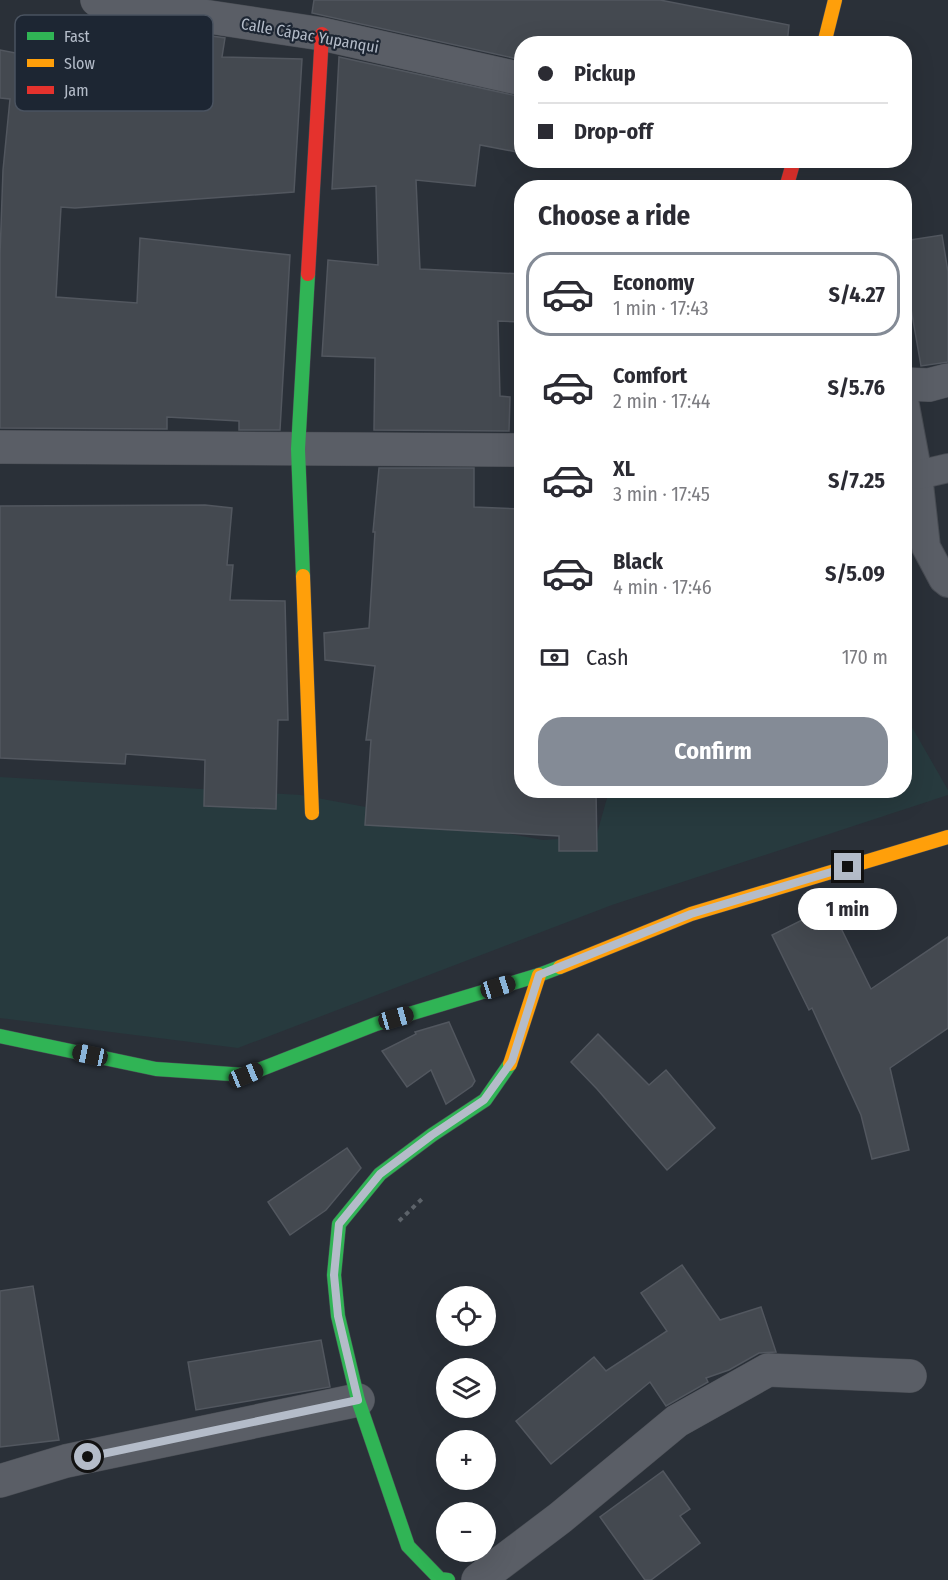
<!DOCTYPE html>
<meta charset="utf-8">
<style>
:root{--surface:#fff;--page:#f7f7f7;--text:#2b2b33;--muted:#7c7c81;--line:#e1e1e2;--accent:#848b96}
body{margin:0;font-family:"Fira Sans Condensed",sans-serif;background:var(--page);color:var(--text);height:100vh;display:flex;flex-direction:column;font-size:22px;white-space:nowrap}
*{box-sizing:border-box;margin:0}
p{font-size:20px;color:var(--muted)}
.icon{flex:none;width:33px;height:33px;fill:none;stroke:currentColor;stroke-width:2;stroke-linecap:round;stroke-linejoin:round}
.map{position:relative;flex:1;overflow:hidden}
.sheet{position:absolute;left:514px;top:180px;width:398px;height:618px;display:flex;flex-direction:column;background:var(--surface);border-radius:24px;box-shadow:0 6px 24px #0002}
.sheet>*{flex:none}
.top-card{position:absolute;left:514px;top:36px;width:398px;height:132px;border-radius:24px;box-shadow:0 6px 24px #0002;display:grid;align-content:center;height:132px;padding:0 24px;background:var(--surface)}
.controls{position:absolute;left:436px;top:1286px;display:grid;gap:12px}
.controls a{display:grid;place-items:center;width:60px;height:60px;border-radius:50%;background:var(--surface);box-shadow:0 6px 24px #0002;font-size:30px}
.end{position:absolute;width:27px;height:27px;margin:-14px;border:8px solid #b4bcc9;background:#111;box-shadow:0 0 0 3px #111}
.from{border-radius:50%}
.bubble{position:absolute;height:42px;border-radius:21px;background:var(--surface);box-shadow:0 6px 24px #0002;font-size:20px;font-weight:700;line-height:42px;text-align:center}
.car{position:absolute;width:18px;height:36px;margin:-18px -9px;border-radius:8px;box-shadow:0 0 4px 2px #0007;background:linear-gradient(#222 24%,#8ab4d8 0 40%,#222 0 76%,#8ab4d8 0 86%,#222 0)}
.top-card b{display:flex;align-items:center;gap:21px;height:57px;font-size:22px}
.top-card b+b{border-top:2px solid var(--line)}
.top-card i{width:15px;height:15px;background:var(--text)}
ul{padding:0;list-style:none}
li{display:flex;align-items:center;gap:18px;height:84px;margin:0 12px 9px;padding:0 12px;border:3px solid transparent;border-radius:24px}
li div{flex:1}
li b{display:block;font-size:22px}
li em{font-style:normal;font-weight:700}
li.active{border-color:var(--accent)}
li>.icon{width:54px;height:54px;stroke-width:1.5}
h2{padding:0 24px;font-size:27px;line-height:72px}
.pay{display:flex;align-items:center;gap:15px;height:66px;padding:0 24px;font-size:22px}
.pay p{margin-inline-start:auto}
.button{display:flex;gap:12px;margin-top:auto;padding:12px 24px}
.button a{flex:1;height:69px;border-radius:24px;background:var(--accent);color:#fff;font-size:24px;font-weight:700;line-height:69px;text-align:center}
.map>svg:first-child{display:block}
</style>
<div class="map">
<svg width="948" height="1580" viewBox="0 0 948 1580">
<rect width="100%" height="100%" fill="#2a3038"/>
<path fill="#273a3e" d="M 905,715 L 948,790 L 948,795 L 612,905 L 238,1048 L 0,1018 L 0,777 L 301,795 L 543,840 L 596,837 L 609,791 L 904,790 Z"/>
<g fill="#444950" stroke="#52575f" stroke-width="1.5">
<path d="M 314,0 L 660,0 L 789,25 L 787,44 L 522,44 L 522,60 L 312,13 Z"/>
<path d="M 170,30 L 225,38 L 222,57 L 302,59 L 294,192 L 75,208 L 61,207 L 56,297 L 137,303 L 140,238 L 290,255 L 280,430 L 239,430 L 239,421 L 167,417 L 167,429 L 0,428 L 0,255 L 3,170 L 10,99 L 0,98 L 0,50 L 83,66 L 84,60 L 165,75 Z"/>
<path d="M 339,57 L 522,97 L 522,153 L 480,145 L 475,186 L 416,180 L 420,269 L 522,274 L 522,322 L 498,321 L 500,396 L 510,397 L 509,431 L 374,430 L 375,358 L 322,356 L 328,260 L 378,265 L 376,186 L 332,189 Z"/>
<path d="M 942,235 L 948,272 L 948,362 L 921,366 L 904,269 L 904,241 Z"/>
<path d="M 379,468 L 474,468 L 474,507 L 522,509 L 522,790 L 596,790 L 597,851 L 559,851 L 559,836 L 365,825 L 371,740 L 366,740 L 375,666 L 325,660 L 324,633 L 369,628 L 375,532 L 373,532 Z"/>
<path d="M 205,505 L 232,508 L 227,565 L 233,565 L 230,600 L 285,601 L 288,720 L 278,720 L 276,809 L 204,806 L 205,760 L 126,754 L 125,764 L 0,758 L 0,506 Z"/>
<path d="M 830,906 L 871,989 L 948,937 L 948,1028 L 890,1068 L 909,1150 L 872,1159 L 861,1115 L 812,1008 L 809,1010 L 772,935 Z"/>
<path d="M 449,1022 L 475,1081 L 472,1086 L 446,1104 L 431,1070 L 407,1087 L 382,1051 L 416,1034 L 415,1032 Z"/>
<path d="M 598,1034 L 649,1085 L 666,1070 L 715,1128 L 667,1170 L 597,1089 L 571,1062 Z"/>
<path d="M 347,1148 L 361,1168 L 326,1210 L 290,1235 L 268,1202 Z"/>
<path d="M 682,1265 L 720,1320 L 761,1307 L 776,1352 L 759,1353 L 729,1370 L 706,1378 L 708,1382 L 666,1406 L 650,1382 L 551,1464 L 516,1421 L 594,1357 L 606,1371 L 667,1331 L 641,1293 Z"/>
<path d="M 33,1286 L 59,1440 L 0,1447 L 0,1291 Z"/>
<path d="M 321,1340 L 330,1387 L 196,1410 L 188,1362 Z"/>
<path d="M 663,1471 L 690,1509 L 680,1516 L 700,1543 L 651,1580 L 645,1580 L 600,1517 Z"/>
</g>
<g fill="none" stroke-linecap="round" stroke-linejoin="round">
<defs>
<g id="lane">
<path d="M 904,400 L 918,475 L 926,547 L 943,579 L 948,583"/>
<path d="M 918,475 L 948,468"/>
</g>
<g id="street">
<path d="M 97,0 L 322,34 L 522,79"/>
<path d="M 904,384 L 929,385 L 948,380"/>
<path d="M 0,447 L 522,450"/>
<path d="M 0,1481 L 66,1461 L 358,1400"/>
<path d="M 478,1580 L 560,1518 L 677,1421 L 768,1370 L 910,1376"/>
</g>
<g id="fast">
<path d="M 303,576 L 298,449 L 308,274"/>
<path d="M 0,1036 L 156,1069 L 246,1075 L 376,1024 L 539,975 L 560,967"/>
<path d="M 448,1580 L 440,1579 L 408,1546 L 358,1400 L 338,1316 L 334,1275 L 339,1224 L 380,1174 L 432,1135 L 485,1100 L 510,1064"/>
</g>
<g id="slow">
<path d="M 824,44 L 835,0"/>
<path d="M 303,576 L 312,813"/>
<path d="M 560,967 L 691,914 L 948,837"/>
<path d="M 510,1064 L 539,975"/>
</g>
<g id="jam">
<path d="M 786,188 L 794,160"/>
<path d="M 308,274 L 322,34"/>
</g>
</defs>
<use href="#lane" stroke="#484c53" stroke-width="30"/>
<use href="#street" stroke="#484c53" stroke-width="34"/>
<use href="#fast" stroke="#484c53" stroke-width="15"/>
<use href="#slow" stroke="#484c53" stroke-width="15"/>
<use href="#jam" stroke="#484c53" stroke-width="15"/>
<path stroke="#5d636a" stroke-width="4" stroke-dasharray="4.5 4.5" stroke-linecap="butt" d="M 399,1221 L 424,1197"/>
<use href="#lane" stroke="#5a5e66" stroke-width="28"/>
<use href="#street" stroke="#5a5e66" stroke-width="33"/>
<use href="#fast" stroke="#30b455" stroke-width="14"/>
<use href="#slow" stroke="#ff9f0a" stroke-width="14"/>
<use href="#jam" stroke="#e5322d" stroke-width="14"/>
</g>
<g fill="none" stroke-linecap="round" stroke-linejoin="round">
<path stroke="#b4bcc9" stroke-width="8" d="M 88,1457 L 358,1400 L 338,1316 L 334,1275 L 339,1224 L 380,1174 L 432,1135 L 484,1100 L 512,1061 L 539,975 L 691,914 L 848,867"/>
</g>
<g text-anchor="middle" stroke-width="4.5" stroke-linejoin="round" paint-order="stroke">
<g font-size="16" fill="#b4bcc9" stroke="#1d2633">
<text transform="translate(310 35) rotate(10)" y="6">Calle Cápac Yupanqui</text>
</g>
</g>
<rect x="15" y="15" width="198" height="96" rx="9" fill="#1d2633" stroke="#4a5360" stroke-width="1.5"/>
<rect x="27" y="32" width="27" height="8" fill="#30b455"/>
<rect x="27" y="59" width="27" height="8" fill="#ff9f0a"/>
<rect x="27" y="86" width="27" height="8" fill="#e5322d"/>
<g font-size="16" fill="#b4bcc9">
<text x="64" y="42">Fast</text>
<text x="64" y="69">Slow</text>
<text x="64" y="96">Jam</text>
</g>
</svg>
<div class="controls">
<a><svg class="icon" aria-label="locate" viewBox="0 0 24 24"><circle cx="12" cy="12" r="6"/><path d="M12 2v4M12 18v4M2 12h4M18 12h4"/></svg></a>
<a><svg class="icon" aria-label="layers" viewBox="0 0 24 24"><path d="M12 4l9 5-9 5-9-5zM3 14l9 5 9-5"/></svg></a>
<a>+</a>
<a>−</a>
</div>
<i class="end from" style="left:88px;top:1457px"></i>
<i class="end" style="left:848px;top:867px"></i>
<div class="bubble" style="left:798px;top:888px;width:99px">1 min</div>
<i class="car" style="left:498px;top:987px;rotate:73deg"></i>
<i class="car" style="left:396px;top:1018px;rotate:74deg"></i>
<i class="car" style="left:90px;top:1055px;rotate:282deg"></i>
<i class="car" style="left:246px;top:1075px;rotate:68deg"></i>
<div class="top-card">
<b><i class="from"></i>Pickup</b>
<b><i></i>Drop-off</b>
</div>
<section class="sheet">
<h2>Choose a ride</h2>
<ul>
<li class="active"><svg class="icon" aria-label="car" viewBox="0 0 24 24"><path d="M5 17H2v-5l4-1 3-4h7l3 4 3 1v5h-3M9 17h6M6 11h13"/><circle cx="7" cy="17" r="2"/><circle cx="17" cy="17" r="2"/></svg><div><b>Economy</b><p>1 min · 17:43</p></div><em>S/4.27</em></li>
<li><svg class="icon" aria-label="car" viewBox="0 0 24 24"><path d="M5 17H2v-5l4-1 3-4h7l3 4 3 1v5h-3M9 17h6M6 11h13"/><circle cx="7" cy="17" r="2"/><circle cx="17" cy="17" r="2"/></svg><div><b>Comfort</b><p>2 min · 17:44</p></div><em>S/5.76</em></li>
<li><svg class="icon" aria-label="car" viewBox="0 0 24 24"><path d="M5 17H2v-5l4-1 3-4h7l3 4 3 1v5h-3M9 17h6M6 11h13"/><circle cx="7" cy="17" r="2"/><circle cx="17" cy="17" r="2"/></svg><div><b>XL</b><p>3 min · 17:45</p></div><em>S/7.25</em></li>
<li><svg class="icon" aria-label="car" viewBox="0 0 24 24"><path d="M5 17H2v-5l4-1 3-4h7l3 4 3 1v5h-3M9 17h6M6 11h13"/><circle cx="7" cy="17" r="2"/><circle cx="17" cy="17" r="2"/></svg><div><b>Black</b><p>4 min · 17:46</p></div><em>S/5.09</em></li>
</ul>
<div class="pay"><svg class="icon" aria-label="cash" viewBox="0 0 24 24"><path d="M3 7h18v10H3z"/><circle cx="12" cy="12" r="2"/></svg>Cash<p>170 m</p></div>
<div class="button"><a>Confirm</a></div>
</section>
</div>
